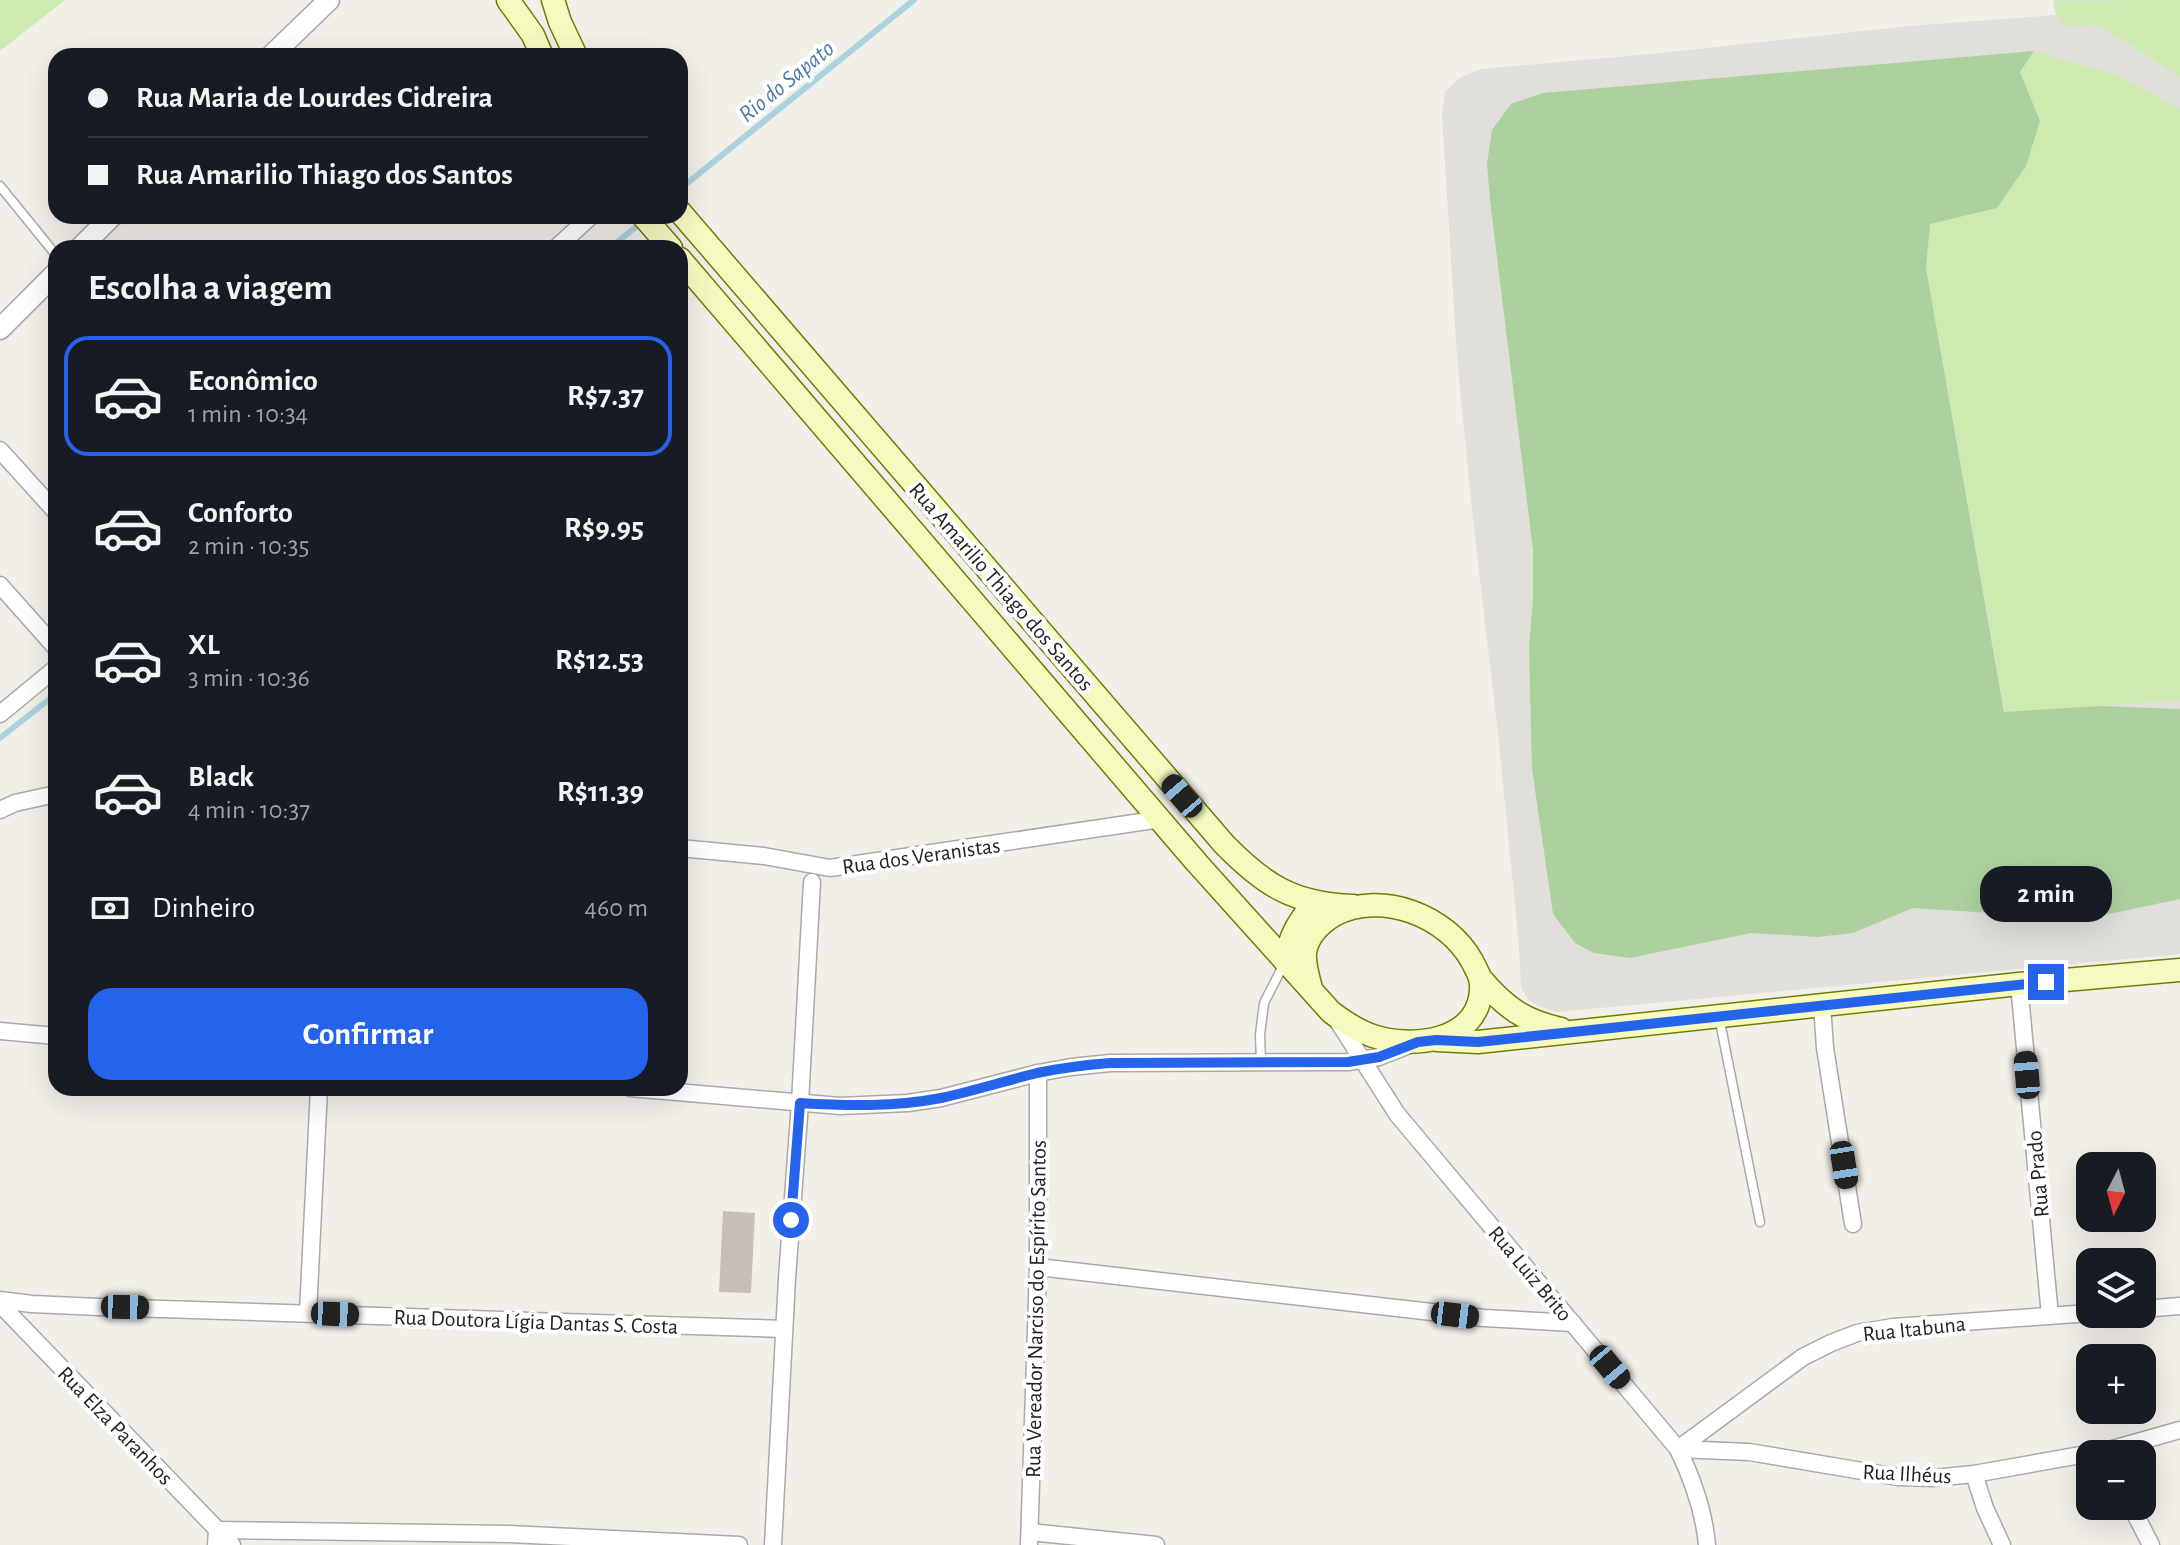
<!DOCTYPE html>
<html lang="pt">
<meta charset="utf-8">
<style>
:root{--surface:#171b24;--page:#20242c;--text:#f1f3f6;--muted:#9ea1a6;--line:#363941;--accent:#2563eb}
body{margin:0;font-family:"Alegreya Sans",sans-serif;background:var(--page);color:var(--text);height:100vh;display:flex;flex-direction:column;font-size:30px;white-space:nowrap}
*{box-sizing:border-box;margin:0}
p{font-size:26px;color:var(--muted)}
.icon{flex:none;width:44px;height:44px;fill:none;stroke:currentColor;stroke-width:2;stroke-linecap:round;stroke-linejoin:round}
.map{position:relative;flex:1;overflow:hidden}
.panel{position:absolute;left:48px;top:240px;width:640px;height:856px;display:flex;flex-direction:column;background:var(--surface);border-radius:24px;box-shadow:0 8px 32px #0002}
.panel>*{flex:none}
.guide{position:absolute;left:48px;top:48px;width:640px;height:176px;border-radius:24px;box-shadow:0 8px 32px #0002;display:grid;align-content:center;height:176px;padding:0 40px;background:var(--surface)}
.needle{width:52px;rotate:186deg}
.buttons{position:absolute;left:2076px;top:1152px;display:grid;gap:16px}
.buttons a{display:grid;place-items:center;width:80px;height:80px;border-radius:16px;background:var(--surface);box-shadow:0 8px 32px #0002;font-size:40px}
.end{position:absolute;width:36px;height:36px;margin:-18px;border:10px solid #2563eb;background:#fff;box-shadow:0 0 0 4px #fff}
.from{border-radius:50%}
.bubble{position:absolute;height:56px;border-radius:24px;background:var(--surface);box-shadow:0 8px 32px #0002;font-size:26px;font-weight:700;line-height:56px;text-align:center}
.car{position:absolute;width:24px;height:48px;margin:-24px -12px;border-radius:10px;box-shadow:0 0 6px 2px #0007;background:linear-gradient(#222 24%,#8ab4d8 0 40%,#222 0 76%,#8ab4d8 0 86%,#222 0)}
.guide b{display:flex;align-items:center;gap:28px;height:76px;font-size:30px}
.guide b+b{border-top:2px solid var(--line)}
.guide i{width:20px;height:20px;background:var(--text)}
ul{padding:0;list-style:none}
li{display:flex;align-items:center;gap:24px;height:120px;margin:0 16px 12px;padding:0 24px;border:4px solid transparent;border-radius:24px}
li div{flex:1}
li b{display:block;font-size:30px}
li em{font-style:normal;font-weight:700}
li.selected{border-color:var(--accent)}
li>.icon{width:72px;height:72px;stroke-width:1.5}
h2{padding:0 40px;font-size:36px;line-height:96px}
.pay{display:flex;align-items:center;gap:20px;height:88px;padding:0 40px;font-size:30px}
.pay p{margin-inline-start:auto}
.primary-button{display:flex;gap:16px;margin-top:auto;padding:16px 40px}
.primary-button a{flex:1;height:92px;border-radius:24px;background:var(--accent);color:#fff;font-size:32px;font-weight:700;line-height:92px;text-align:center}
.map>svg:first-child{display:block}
</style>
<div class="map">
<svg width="2180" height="1545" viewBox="0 0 2180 1545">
<rect width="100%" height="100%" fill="#f2efe9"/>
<path fill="#e1dfda" d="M 2055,0 L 2180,0 L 2180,954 L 1557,1012 L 1538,1006 L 1527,998 L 1521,987 L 1519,946 L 1498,734 L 1473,520 L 1457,358 L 1442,114 L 1445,92 L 1459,78 L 1481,69 L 1661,53 L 1909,26 L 2056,15 L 2053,1 Z"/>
<g fill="#cdebb0">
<path d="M 0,0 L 65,0 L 0,51 Z"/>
<path d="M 2180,0 L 2180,77 L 2099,25 L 2063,26 L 2057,15 L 2053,1 Z"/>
<path d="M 2034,51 L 2119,76 L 2180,109 L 2180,700 L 2005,713 L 1926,268 L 1930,224 L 1997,208 L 2040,121 L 2020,72 Z"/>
</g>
<path fill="#add19e" d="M 2034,51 L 2020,72 L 2040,121 L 2026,166 L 1997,208 L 1930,224 L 1926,268 L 2004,712 L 2099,706 L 2180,709 L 2180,899 L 2085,919 L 1913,908 L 1853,933 L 1818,937 L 1751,933 L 1630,958 L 1594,953 L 1575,943 L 1553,914 L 1532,769 L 1529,647 L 1533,599 L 1533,550 L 1490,200 L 1487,163 L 1492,130 L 1511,104 L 1543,93 Z"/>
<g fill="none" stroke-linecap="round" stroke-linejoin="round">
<g stroke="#aad3df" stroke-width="6">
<path d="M 680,189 L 914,0"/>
<path d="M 610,248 L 643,221"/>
<path d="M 0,738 L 56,694"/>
</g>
</g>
<path fill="#c7bfb8" d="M 723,1211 L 755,1213 L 751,1293 L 719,1292 Z"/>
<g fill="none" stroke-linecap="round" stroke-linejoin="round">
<defs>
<g id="service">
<path d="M 0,186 L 56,255"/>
<path d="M 1719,1017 L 1760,1222"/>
<path d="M 1261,1062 L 1260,1035 L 1264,1003 L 1285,962"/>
</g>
<g id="minor">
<path d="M 556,248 L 591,216"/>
<path d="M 0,450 L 56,512"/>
<path d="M 0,585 L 56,648"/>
<path d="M 0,714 L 56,668"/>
<path d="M 0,810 L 15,803 L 56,794"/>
<path d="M 680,848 L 764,856 L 830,868 L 1161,819"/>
<path d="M 2019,984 L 2050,1316"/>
<path d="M 1822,1005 L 1825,1048 L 1853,1224"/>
<path d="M 1337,1020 L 1397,1114 L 1678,1449 C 1693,1480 1704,1511 1707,1545"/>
<path d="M 0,1031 L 56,1036"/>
<path d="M 630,1088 L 840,1106 L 908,1103 L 941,1098 L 1038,1073 L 1071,1067 L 1110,1063 L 1348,1062 L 1379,1057 L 1412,1044"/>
<path d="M 1038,1267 L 1484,1318 L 1573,1323"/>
<path d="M 0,1300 L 32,1304 L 99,1307 L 784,1329"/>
<path d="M 0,1304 L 232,1545"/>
<path d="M 2142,1309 L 2180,1306"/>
<path d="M 308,1313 L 319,1088"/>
<path d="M 1678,1449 L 1749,1452 L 1898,1477 L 1933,1478 L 1974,1474 L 2109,1450 L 2180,1430"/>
<path d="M 1678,1449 L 1803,1357 L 1831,1343 L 1857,1333 L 1893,1327 L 2090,1313"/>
<path d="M 1974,1474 L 1985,1508 L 2002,1545"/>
<path d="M 2131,1506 L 2151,1545"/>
<path d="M 1030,1532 L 1156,1545"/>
<path d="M 216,1545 L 217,1530 L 509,1534 L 739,1545"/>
<path d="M 773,1545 L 787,1278 L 800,1103 L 812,882"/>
<path d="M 1029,1545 L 1038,1267 L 1038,1073"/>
</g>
<g id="tertiary">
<path d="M 271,56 L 329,0"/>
<path d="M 80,248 L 112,216"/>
<path d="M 0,329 L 56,273"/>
</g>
<g id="secondary">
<path d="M 508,0 L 533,35 L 542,56"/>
<path d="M 553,0 L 560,22 L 576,56"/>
<path d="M 680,212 L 1224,844 C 1264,885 1293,904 1353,906"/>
<path d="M 643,216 L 671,248"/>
<path d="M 680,259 L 1197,863 L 1331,1012 C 1344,1022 1358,1031 1373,1036 C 1412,1049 1478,1042 1481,990 C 1482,978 1477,971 1472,961 C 1447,916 1382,890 1334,915 C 1319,924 1308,935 1305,952 C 1304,964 1308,977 1311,988"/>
<path d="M 1285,961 C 1291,933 1297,925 1314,902"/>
<path d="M 1481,979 C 1506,1008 1524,1021 1561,1029"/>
<path d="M 1437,1040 L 1478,1042 L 2019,984 L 2180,970"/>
</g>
</defs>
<use href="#service" stroke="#a9a9a9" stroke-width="11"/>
<use href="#minor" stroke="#a9a9a9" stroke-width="19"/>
<use href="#tertiary" stroke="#a9a9a9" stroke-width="23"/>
<use href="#secondary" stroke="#707d05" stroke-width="25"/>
<use href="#service" stroke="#fff" stroke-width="8"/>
<use href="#minor" stroke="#fff" stroke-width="16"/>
<use href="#tertiary" stroke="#fff" stroke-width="20"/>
<use href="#secondary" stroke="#f7fabf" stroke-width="22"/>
</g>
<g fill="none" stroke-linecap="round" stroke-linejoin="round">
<path stroke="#2563eb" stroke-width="10" d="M 791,1220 L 800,1103 C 847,1106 895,1107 941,1098 C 973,1091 1005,1081 1037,1073 C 1061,1068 1085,1065 1110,1063 L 1348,1062 L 1379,1057 L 1418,1042 L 1436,1040 L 1478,1042 L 2046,982"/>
</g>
<g text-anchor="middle" stroke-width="8" stroke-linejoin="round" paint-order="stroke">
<g font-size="22" fill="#222" stroke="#fff">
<text transform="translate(1002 586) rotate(49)" y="8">Rua Amarilio Thiago dos Santos</text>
<text transform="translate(921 855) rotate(-8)" y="8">Rua dos Veranistas</text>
<text transform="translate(2037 1174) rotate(-95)" y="8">Rua Prado</text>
<text transform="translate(1531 1273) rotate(50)" y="8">Rua Luiz Brito</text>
<text transform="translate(1035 1309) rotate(-89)" y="8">Rua Vereador Narciso do Espírito Santos</text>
<text transform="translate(536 1321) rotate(2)" y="8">Rua Doutora Lígia Dantas S. Costa</text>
<text transform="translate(1914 1328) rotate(-6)" y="8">Rua Itabuna</text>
<text transform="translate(116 1425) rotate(46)" y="8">Rua Elza Paranhos</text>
<text transform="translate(1907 1473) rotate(3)" y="8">Rua Ilhéus</text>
</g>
<g font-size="24" font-style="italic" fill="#4a7aab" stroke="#fff">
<text transform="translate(786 81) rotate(-39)" y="8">Rio do Sapato</text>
</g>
</g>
</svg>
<div class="buttons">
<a><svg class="needle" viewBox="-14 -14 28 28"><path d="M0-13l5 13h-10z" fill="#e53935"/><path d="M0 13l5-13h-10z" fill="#9ea1a6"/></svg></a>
<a><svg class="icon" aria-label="layers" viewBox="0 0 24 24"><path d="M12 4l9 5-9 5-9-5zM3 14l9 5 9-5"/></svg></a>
<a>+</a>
<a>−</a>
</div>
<i class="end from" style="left:791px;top:1220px"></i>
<i class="end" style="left:2046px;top:982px"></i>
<div class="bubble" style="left:1980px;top:866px;width:132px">2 min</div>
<i class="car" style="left:1182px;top:796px;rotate:319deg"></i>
<i class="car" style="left:2027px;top:1075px;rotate:355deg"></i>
<i class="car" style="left:1844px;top:1165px;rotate:171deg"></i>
<i class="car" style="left:125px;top:1307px;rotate:91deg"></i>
<i class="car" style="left:335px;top:1314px;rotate:92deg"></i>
<i class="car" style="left:1455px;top:1315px;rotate:97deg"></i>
<i class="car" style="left:1610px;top:1367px;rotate:140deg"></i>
<div class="guide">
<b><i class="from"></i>Rua Maria de Lourdes Cidreira</b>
<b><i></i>Rua Amarilio Thiago dos Santos</b>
</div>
<section class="panel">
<h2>Escolha a viagem</h2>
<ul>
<li class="selected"><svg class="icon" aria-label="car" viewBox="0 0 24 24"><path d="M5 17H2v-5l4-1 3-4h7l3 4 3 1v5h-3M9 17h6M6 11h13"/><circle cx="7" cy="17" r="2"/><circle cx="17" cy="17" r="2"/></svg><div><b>Econômico</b><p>1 min · 10:34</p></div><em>R$7.37</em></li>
<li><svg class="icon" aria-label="car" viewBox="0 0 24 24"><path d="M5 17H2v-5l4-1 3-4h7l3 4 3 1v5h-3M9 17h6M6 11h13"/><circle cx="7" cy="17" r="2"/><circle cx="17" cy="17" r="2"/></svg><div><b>Conforto</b><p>2 min · 10:35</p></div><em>R$9.95</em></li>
<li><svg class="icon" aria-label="car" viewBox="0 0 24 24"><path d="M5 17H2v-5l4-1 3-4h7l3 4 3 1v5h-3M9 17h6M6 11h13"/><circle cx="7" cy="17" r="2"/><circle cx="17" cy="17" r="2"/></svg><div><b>XL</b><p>3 min · 10:36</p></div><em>R$12.53</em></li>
<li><svg class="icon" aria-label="car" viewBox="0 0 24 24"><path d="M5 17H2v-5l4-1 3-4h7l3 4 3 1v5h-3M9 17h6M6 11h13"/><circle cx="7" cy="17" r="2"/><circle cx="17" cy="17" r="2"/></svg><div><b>Black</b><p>4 min · 10:37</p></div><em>R$11.39</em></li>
</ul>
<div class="pay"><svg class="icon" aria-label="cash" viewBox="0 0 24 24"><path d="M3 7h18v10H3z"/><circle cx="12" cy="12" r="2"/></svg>Dinheiro<p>460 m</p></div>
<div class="primary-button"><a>Confirmar</a></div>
</section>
</div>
